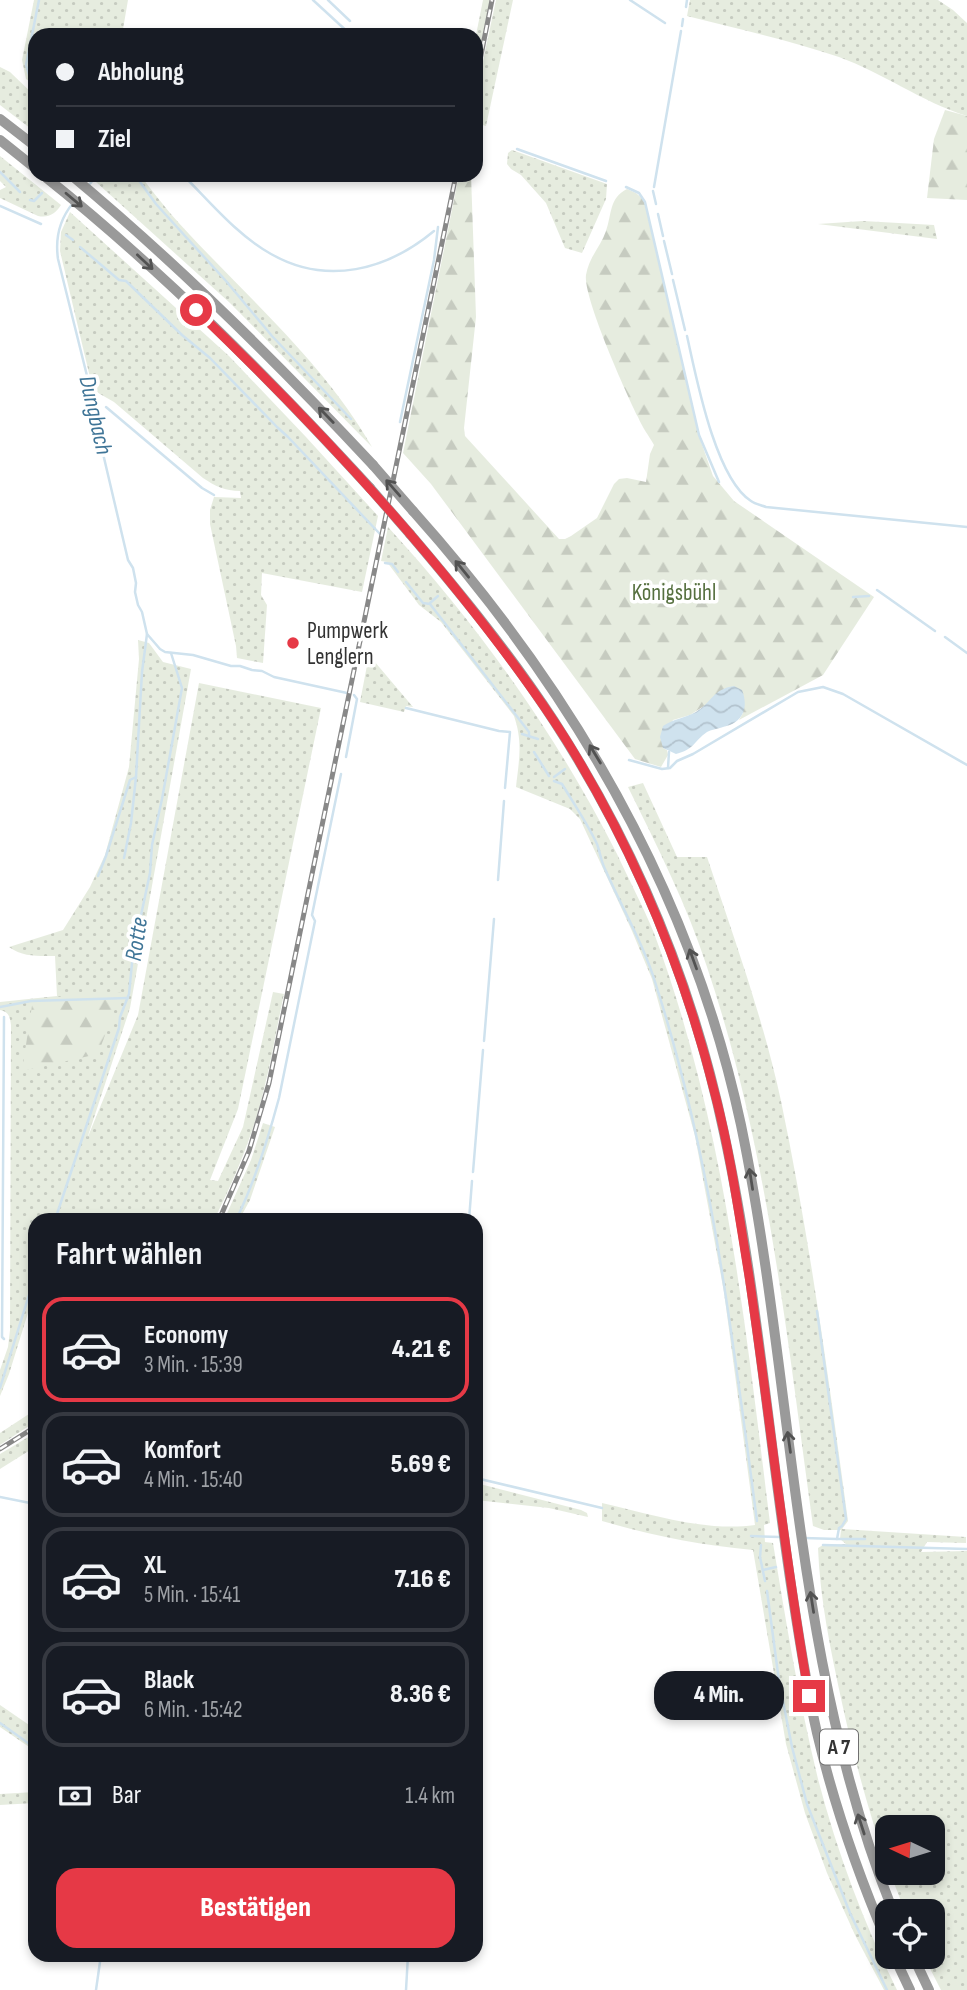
<!DOCTYPE html>
<html lang="de">
<meta charset="utf-8">
<style>
:root{--surface:#171b24;--page:#242831;--text:#f1f3f6;--muted:#9ea1a6;--line:#363941;--accent:#e63946}
body{margin:0;font-family:"Sofia Sans Condensed",sans-serif;background:var(--page);color:var(--text);height:100vh;display:flex;flex-direction:column;font-size:26px;white-space:nowrap}
*{box-sizing:border-box;margin:0}
p{font-size:23px;color:var(--muted)}
.icon{flex:none;width:38px;height:38px;fill:none;stroke:currentColor;stroke-width:2;stroke-linecap:round;stroke-linejoin:round}
.map{position:relative;flex:1;overflow:hidden}
.panel{position:absolute;left:28px;top:1213px;width:455px;height:749px;display:flex;flex-direction:column;background:var(--surface);border-radius:21px;box-shadow:0 4px 10px #0003}
.panel>*{flex:none}
.guide{position:absolute;left:28px;top:28px;width:455px;height:154px;border-radius:21px;box-shadow:0 4px 10px #0003;display:grid;align-content:center;height:154px;padding:0 28px;background:var(--surface)}
.needle{width:46px;rotate:274deg}
.tools{position:absolute;left:875px;top:1815px;display:grid;gap:14px}
.tools a{display:grid;place-items:center;width:70px;height:70px;border-radius:14px;background:var(--surface);box-shadow:0 4px 10px #0003;font-size:35px}
.end{position:absolute;width:32px;height:32px;margin:-16px;border:9px solid #e63946;background:#fff;box-shadow:0 0 0 4px #fff}
.from{border-radius:50%}
.bubble{position:absolute;height:49px;border-radius:21px;background:var(--surface);box-shadow:0 4px 10px #0003;font-size:23px;font-weight:800;line-height:49px;text-align:center}
.guide b{display:flex;align-items:center;gap:24px;height:66px;font-size:26px}
.guide b+b{border-top:2px solid var(--line)}
.guide i{width:18px;height:18px;background:var(--text)}
ul{padding:0;list-style:none}
li{display:flex;align-items:center;gap:21px;height:105px;margin:0 14px 10px;padding:0 14px;border:4px solid var(--line);border-radius:21px}
li div{flex:1}
li b{display:block;font-size:26px}
li em{font-style:normal;font-weight:800}
li.on{border-color:var(--accent)}
li>.icon{width:63px;height:63px;stroke-width:1.5}
h2{padding:0 28px;font-size:32px;line-height:84px}
.pay{display:flex;align-items:center;gap:18px;height:77px;padding:0 28px;font-size:26px}
.pay p{margin-inline-start:auto}
.cta{display:flex;gap:14px;margin-top:auto;padding:14px 28px}
.cta a{flex:1;height:80px;border-radius:21px;background:var(--accent);color:#fff;font-size:28px;font-weight:800;line-height:80px;text-align:center}
.map>svg:first-child{display:block}
</style>
<div class="map">
<svg width="967" height="1990" viewBox="0 0 967 1990">
<defs>
<pattern id="grass-dots" width="8" height="8" patternUnits="userSpaceOnUse" patternTransform="scale(1.75)"><rect width="8" height="8" fill="#e6ecdf"/><path d="M2 2h.1M6 6h.1" fill="none" stroke="#c6cbc0" stroke-width="1.8" stroke-linecap="round"/></pattern>
<pattern id="forest-firs" width="22" height="20" patternUnits="userSpaceOnUse" patternTransform="scale(1.75)"><rect width="22" height="20" fill="#e6ecdf"/><path d="M5 1l3.5 6h-7zM16 11l3.5 6h-7z" fill="#c6cbc0"/></pattern>
<pattern id="water-waves" width="16" height="10" patternUnits="userSpaceOnUse" patternTransform="scale(1.75)"><rect width="16" height="10" fill="#cfe2ee"/><path d="M0 5q4-4 8 0t8 0" fill="none" stroke="#b2c2cd"/></pattern>
</defs>
<rect width="100%" height="100%" fill="#fff"/>
<g fill="url(#grass-dots)">
<path d="M 34,0 L 128,0 L 122,35 L 35,35 L 35,85 L 26,79 L 22,60 Z"/>
<path d="M 483,0 L 490,0 L 476,67 L 476,35 Z"/>
<path d="M 496,0 L 513,0 L 486,126 L 476,123 L 476,94 Z"/>
<path d="M 690,0 L 938,0 L 953,10 L 967,23 L 967,116 C 922,102 883,73 839,57 C 790,40 737,29 687,16 Z"/>
<path d="M 0,67 L 10,72 L 35,96 L 35,132 L 0,105 Z"/>
<path d="M 512,150 L 607,184 L 606,199 L 582,253 L 565,248 L 546,203 L 521,175 L 511,169 L 507,164 L 508,153 Z"/>
<path d="M 0,156 L 61,205 C 55,214 49,218 38,216 L 0,198 L 0,190 L 6,187 L 0,181 Z"/>
<path d="M 100,175 L 140,175 C 150,188 160,201 170,213 C 238,290 320,356 372,447 L 230,303 L 96,182 Z"/>
<path d="M 70,212 L 229,356 L 306,437 L 378,516 L 362,592 L 262,573 L 261,595 L 267,605 L 263,663 L 237,658 L 236,646 L 210,524 L 210,510 L 214,497 L 241,498 L 240,491 C 225,491 215,486 203,478 L 114,402 L 93,390 L 60,251 L 61,232 Z"/>
<path d="M 863,221 L 934,225 L 937,239 L 818,224 Z"/>
<path d="M 388,527 C 478,625 557,735 617,854 C 629,880 643,906 654,933 C 725,1124 745,1323 770,1523 L 764,1525 L 765,1542 L 773,1543 C 786,1622 799,1701 818,1779 C 837,1852 864,1924 897,1990 L 884,1990 L 855,1935 L 827,1873 L 805,1813 L 786,1744 L 753,1550 C 699,1545 654,1536 602,1521 L 602,1503 C 651,1514 704,1532 755,1525 L 724,1292 L 695,1136 L 652,979 L 632,931 L 580,819 L 570,809 L 516,787 C 519,760 523,742 514,716 L 441,622 L 419,605 L 387,562 L 381,561 Z"/>
<path d="M 138,640 L 149,643 L 163,662 L 191,669 L 130,1008 L 87,1139 L 138,1015 L 199,683 L 321,708 L 238,1109 L 210,1180 L 218,1181 L 243,1127 L 273,992 L 284,994 C 277,1026 272,1058 264,1089 C 253,1135 235,1178 214,1220 L 35,1220 L 35,1300 L 32,1300 L 9,1374 L 0,1396 L 0,1370 L 8,1347 L 10,1330 L 11,1025 C 10,1017 9,1012 0,1010 L 0,1002 L 57,996 L 55,956 C 37,956 23,957 9,947 L 63,930 L 90,887 L 105,855 L 129,767 L 139,659 Z"/>
<path d="M 369,655 L 413,707 L 406,706 L 404,712 L 360,702 Z"/>
<path d="M 643,783 L 677,857 L 707,857 C 734,938 763,1018 781,1101 C 810,1240 829,1381 848,1521 L 842,1529 L 966,1537 L 966,1543 L 927,1542 L 921,1552 L 967,1551 L 967,1990 L 941,1990 L 924,1957 L 933,1956 L 933,1911 L 905,1911 L 890,1873 L 933,1872 L 933,1827 L 887,1827 L 887,1864 C 868,1811 854,1757 842,1703 C 831,1652 820,1600 818,1548 L 823,1545 L 846,1544 L 840,1539 L 841,1530 L 824,1530 L 813,1526 C 787,1338 768,1148 707,967 C 687,905 657,846 628,787 Z"/>
<path d="M 263,1123 L 275,1127 L 250,1200 L 239,1220 L 224,1220 L 251,1160 Z"/>
<path d="M 35,1410 L 35,1422 L 0,1445 L 0,1433 Z"/>
<path d="M 35,1433 L 35,1447 L 0,1469 L 0,1454 Z"/>
<path d="M 476,1483 L 581,1510 L 587,1513 L 588,1517 L 549,1508 L 476,1500 Z"/>
<path d="M 0,1705 L 35,1729 L 35,1751 L 0,1727 Z"/>
<path d="M 35,1792 L 35,1803 L 0,1805 L 0,1794 Z"/>
</g>
<g fill="url(#forest-firs)">
<path d="M 945,110 L 967,116 L 967,200 L 927,198 L 934,139 Z"/>
<path d="M 459,175 L 471,175 L 476,317 L 464,428 L 465,436 L 559,539 L 565,539 L 571,536 L 597,518 L 614,484 L 619,479 L 627,478 L 646,482 L 650,454 L 654,445 C 649,436 642,427 638,417 C 626,393 583,297 586,275 C 589,257 601,246 606,231 C 612,214 609,198 627,189 L 636,193 L 644,200 L 698,433 L 713,476 L 734,501 L 874,597 L 823,675 L 739,720 L 743,713 L 704,706 L 690,715 L 673,720 L 663,748 L 667,750 L 668,755 L 661,767 L 635,759 L 431,484 L 403,453 Z"/>
<path d="M 121,992 L 98,1054 L 22,1071 L 33,999 Z"/>
</g>
<path fill="url(#water-waves)" d="M 734,686 L 742,690 C 749,708 743,723 723,727 C 717,729 713,729 707,732 C 694,741 695,749 676,754 L 663,748 L 660,737 L 663,726 C 673,719 685,718 696,712 C 712,702 713,689 734,686 Z"/>
<g fill="none" stroke-linecap="round" stroke-linejoin="round">
<g stroke="#cfe2ee" stroke-width="2.5">
<path d="M 313,0 L 351,35"/>
<path d="M 328,0 L 350,21"/>
<path d="M 630,0 L 665,23"/>
<path d="M 686,7 L 687,0"/>
<path d="M 682,26 L 683,19"/>
<path d="M 364,32 L 366,35"/>
<path d="M 181,35 L 182,31 L 188,35"/>
<path d="M 35,83 L 29,75 L 26,65 L 39,0"/>
<path d="M 517,149 L 606,181"/>
<path d="M 0,172 L 20,192"/>
<path d="M 135,175 L 156,204 L 226,281 L 272,336 L 351,419"/>
<path d="M 183,175 C 210,202 237,235 271,254 C 327,286 387,270 434,231"/>
<path d="M 89,185 L 97,175"/>
<path d="M 626,187 L 639,193 L 645,202 L 699,435 L 719,482"/>
<path d="M 654,187 L 681,31"/>
<path d="M 653,191 L 656,204"/>
<path d="M 30,200 L 34,201 L 42,193"/>
<path d="M 73,203 C 59,220 55,238 58,259 L 93,400 L 97,428 L 128,560 L 133,568 L 136,583 L 135,592 L 138,605 L 142,612 L 147,634 L 160,649 L 165,652 L 193,655 L 231,666 L 240,666 L 252,670 L 262,671 L 274,677 L 347,693"/>
<path d="M 0,206 L 41,224"/>
<path d="M 658,214 L 663,236"/>
<path d="M 66,235 L 73,240"/>
<path d="M 664,241 L 672,274"/>
<path d="M 80,247 L 119,280 L 126,281 L 182,335 L 210,358 L 277,427 L 288,437 L 380,534"/>
<path d="M 673,280 L 685,330"/>
<path d="M 687,336 C 696,376 715,478 751,501 C 755,504 761,505 766,507 L 967,527"/>
<path d="M 106,407 L 202,488 L 214,495"/>
<path d="M 400,422 L 434,260 L 438,227"/>
<path d="M 385,563 L 392,564 L 398,572"/>
<path d="M 406,582 L 423,603 L 430,604 L 529,732 L 529,736"/>
<path d="M 877,590 L 935,631"/>
<path d="M 853,597 L 869,596"/>
<path d="M 430,603 L 438,596"/>
<path d="M 945,637 L 967,653"/>
<path d="M 406,708 L 499,731 L 510,732 L 505,788"/>
<path d="M 522,734 L 538,739"/>
<path d="M 534,752 L 549,776"/>
<path d="M 346,757 L 357,699 L 354,695"/>
<path d="M 629,760 L 662,769 L 670,768 L 677,761 L 693,754 L 798,692 L 823,687 L 843,694 L 967,765"/>
<path d="M 668,768 L 669,752"/>
<path d="M 554,777 L 565,769"/>
<path d="M 554,781 L 562,784 C 574,804 587,823 597,844 C 600,852 601,861 605,869 C 622,908 644,945 656,985 C 712,1159 733,1341 757,1521"/>
<path d="M 124,858 L 131,823 L 136,777 L 142,672 L 147,634"/>
<path d="M 98,876 L 106,856 L 130,780 L 136,777"/>
<path d="M 498,880 L 504,801"/>
<path d="M 0,1007 L 31,1001 L 128,998"/>
<path d="M 4,1017 L 2,1337 L 4,1339"/>
<path d="M 484,1041 L 494,919"/>
<path d="M 473,1172 L 483,1050"/>
<path d="M 55,1220 L 119,1028 L 120,1017 L 129,994 L 133,953 L 150,873 L 152,845 L 162,799 L 182,688 L 171,653"/>
<path d="M 236,1220 C 255,1182 268,1139 279,1098 L 315,921 L 312,915 L 341,774"/>
<path d="M 469,1220 L 472,1181"/>
<path d="M 33,1287 L 35,1282"/>
<path d="M 0,1388 L 29,1295 L 35,1297"/>
<path d="M 476,1478 L 602,1508"/>
<path d="M 0,1497 L 35,1504"/>
<path d="M 751,1536 L 780,1537"/>
<path d="M 804,1538 L 837,1539 L 839,1528 L 842,1526 L 846,1519 L 817,1311"/>
<path d="M 837,1539 L 865,1539"/>
<path d="M 761,1545 L 760,1557 L 765,1581"/>
<path d="M 823,1545 L 967,1549"/>
<path d="M 763,1570 L 776,1567"/>
<path d="M 767,1591 L 779,1681 L 792,1747 L 807,1804 L 850,1913 L 887,1990"/>
<path d="M 0,1723 L 35,1748"/>
<path d="M 96,1990 L 101,1955"/>
<path d="M 406,1990 L 408,1955"/>
</g>
<g stroke="#9a9a9a" stroke-width="10">
<path d="M 0,119 L 35,146"/>
<path d="M 0,140 L 35,168"/>
<path d="M 43,175 C 161,269 268,377 370,488"/>
<path d="M 71,175 C 178,264 278,363 373,465"/>
<path d="M 413,511 C 572,689 691,891 741,1125 C 795,1386 792,1661 893,1911"/>
<path d="M 410,534 C 461,594 511,655 554,721 C 635,846 693,986 724,1133 C 757,1286 769,1444 793,1598 C 800,1644 807,1689 817,1733 C 834,1805 858,1874 887,1942"/>
<path d="M 894,1956 L 910,1990"/>
<path d="M 913,1956 L 929,1990"/>
</g>
<defs>
<g id="rail">
<path d="M 476,80 L 492,0"/>
<path d="M 219,1220 L 249,1151 L 269,1083 L 456,175"/>
<path d="M 0,1449 L 35,1427"/>
</g>
</defs>
<use href="#rail" stroke="#888" stroke-width="5"/>
<use href="#rail" stroke="#fff" stroke-width="2.5" stroke-dasharray="8" stroke-linecap="butt"/>
<g stroke="#9a9a9a" stroke-width="10">
<path d="M 373,465 L 413,511"/>
<path d="M 370,488 L 410,534"/>
</g>
</g>
<defs><path id="oneway-shaft" d="M-6 0H5M1.5-3L5.5 0L1.5 3" fill="none" stroke-width="1.6" stroke-linecap="round" stroke-linejoin="round" transform="scale(1.75)"/></defs>
<g stroke="#525252">
<use href="#oneway-shaft" transform="translate(74 200) rotate(40)"/>
<use href="#oneway-shaft" transform="translate(145 262) rotate(43)"/>
<use href="#oneway-shaft" transform="translate(326 415) rotate(-134)"/>
<use href="#oneway-shaft" transform="translate(393 488) rotate(-131)"/>
<use href="#oneway-shaft" transform="translate(462 569) rotate(-129)"/>
<use href="#oneway-shaft" transform="translate(595 754) rotate(-121)"/>
<use href="#oneway-shaft" transform="translate(693 959) rotate(-110)"/>
<use href="#oneway-shaft" transform="translate(751 1179) rotate(-99)"/>
<use href="#oneway-shaft" transform="translate(789 1442) rotate(-98)"/>
<use href="#oneway-shaft" transform="translate(812 1602) rotate(-99)"/>
<use href="#oneway-shaft" transform="translate(861 1824) rotate(-108)"/>
</g>
<g fill="none" stroke-linecap="round" stroke-linejoin="round">
<path stroke="#e63946" stroke-width="9" d="M 196,310 C 291,401 381,495 463,598 C 502,647 540,697 573,751 C 638,859 686,976 716,1098 C 731,1156 739,1216 749,1276 C 770,1416 784,1556 809,1696"/>
</g>
<circle fill="#e63946" stroke="#fff" stroke-width="2.5" cx="293" cy="643" r="7"/>
<g text-anchor="middle" stroke-width="7" stroke-linejoin="round" paint-order="stroke">
<rect fill="#fff" stroke="#707070" stroke-width="2" x="820" y="1729.5" width="38" height="35" rx="5"/>
<g font-size="21" font-weight="bold" fill="#333">
<text x="839" y="1754">A 7</text>
</g>
<g font-size="23" fill="#56703f" stroke="#fff">
<text x="674" y="600">Königsbühl</text>
</g>
<g font-size="23" fill="#333" stroke="#fff" text-anchor="start">
<text x="307" y="638">Pumpwerk<tspan x="307" dy="26">Lenglern</tspan></text>
</g>
<g font-size="24" font-style="italic" fill="#3f7597" stroke="#fff">
<text transform="translate(96 415) rotate(77)" y="8">Dungbach</text>
<text transform="translate(136 939) rotate(-81)" y="8">Rotte</text>
</g>
</g>
</svg>
<div class="tools">
<a><svg class="needle" viewBox="-14 -14 28 28"><path d="M0-13l5 13h-10z" fill="#e53935"/><path d="M0 13l5-13h-10z" fill="#9ea1a6"/></svg></a>
<a><svg class="icon" aria-label="locate" viewBox="0 0 24 24"><circle cx="12" cy="12" r="6"/><path d="M12 2v4M12 18v4M2 12h4M18 12h4"/></svg></a>
</div>
<i class="end from" style="left:196px;top:310px"></i>
<i class="end" style="left:809px;top:1696px"></i>
<div class="bubble" style="left:654px;top:1671px;width:130px">4 Min.</div>
<div class="guide">
<b><i class="from"></i>Abholung</b>
<b><i></i>Ziel</b>
</div>
<section class="panel">
<h2>Fahrt wählen</h2>
<ul>
<li class="on"><svg class="icon" aria-label="car" viewBox="0 0 24 24"><path d="M5 17H2v-5l4-1 3-4h7l3 4 3 1v5h-3M9 17h6M6 11h13"/><circle cx="7" cy="17" r="2"/><circle cx="17" cy="17" r="2"/></svg><div><b>Economy</b><p>3 Min. · 15:39</p></div><em>4.21 €</em></li>
<li><svg class="icon" aria-label="car" viewBox="0 0 24 24"><path d="M5 17H2v-5l4-1 3-4h7l3 4 3 1v5h-3M9 17h6M6 11h13"/><circle cx="7" cy="17" r="2"/><circle cx="17" cy="17" r="2"/></svg><div><b>Komfort</b><p>4 Min. · 15:40</p></div><em>5.69 €</em></li>
<li><svg class="icon" aria-label="car" viewBox="0 0 24 24"><path d="M5 17H2v-5l4-1 3-4h7l3 4 3 1v5h-3M9 17h6M6 11h13"/><circle cx="7" cy="17" r="2"/><circle cx="17" cy="17" r="2"/></svg><div><b>XL</b><p>5 Min. · 15:41</p></div><em>7.16 €</em></li>
<li><svg class="icon" aria-label="car" viewBox="0 0 24 24"><path d="M5 17H2v-5l4-1 3-4h7l3 4 3 1v5h-3M9 17h6M6 11h13"/><circle cx="7" cy="17" r="2"/><circle cx="17" cy="17" r="2"/></svg><div><b>Black</b><p>6 Min. · 15:42</p></div><em>8.36 €</em></li>
</ul>
<div class="pay"><svg class="icon" aria-label="cash" viewBox="0 0 24 24"><path d="M3 7h18v10H3z"/><circle cx="12" cy="12" r="2"/></svg>Bar<p>1.4 km</p></div>
<div class="cta"><a>Bestätigen</a></div>
</section>
</div>
